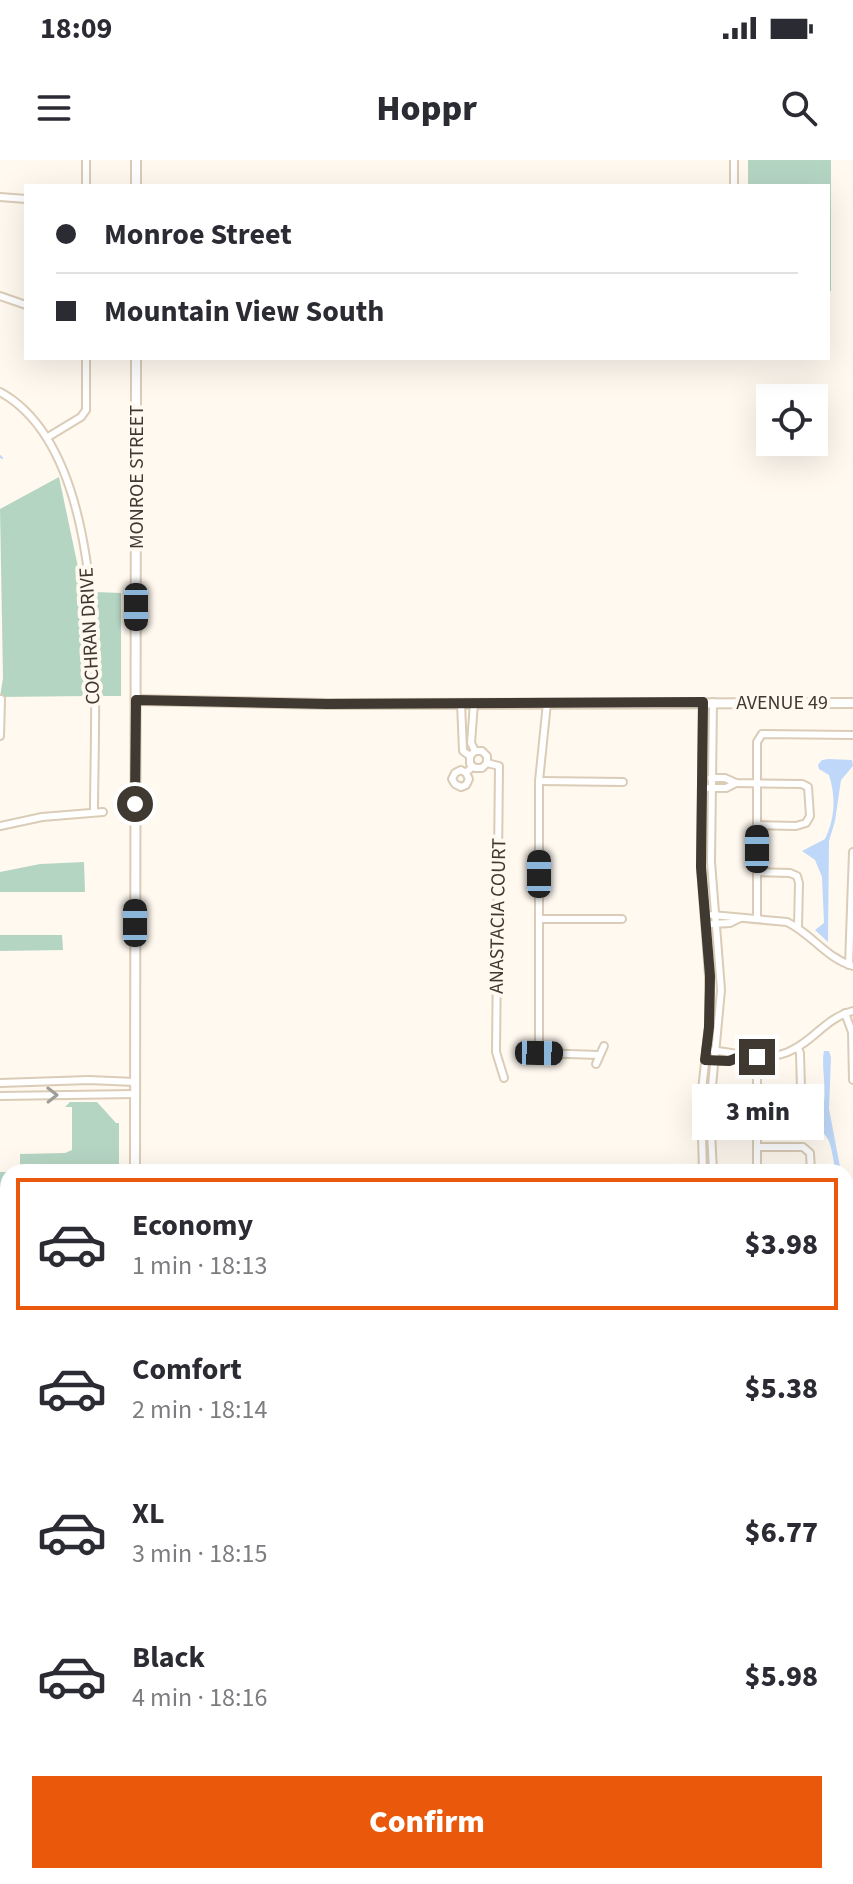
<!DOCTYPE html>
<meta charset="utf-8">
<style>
:root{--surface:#fff;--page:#f7f7f7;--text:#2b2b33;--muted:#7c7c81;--line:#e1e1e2;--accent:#ea580c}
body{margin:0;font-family:"Source Sans 3",sans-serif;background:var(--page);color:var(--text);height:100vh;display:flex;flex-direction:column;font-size:30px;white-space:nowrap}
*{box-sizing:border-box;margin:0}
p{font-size:26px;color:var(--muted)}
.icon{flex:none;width:44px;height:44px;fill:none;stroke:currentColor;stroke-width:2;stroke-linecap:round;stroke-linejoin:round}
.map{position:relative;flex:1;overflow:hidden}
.panel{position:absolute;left:0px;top:1004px;width:854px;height:720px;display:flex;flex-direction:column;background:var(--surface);border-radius:24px 24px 0 0;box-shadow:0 8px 32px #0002}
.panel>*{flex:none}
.top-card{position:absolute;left:24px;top:24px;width:806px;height:176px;border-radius:0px;box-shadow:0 8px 32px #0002;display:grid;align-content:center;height:176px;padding:0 32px;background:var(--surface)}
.buttons{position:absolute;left:756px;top:224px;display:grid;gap:16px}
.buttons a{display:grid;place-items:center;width:72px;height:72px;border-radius:0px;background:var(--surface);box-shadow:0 8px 32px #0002;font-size:40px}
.end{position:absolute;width:36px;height:36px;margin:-18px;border:10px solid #3f3931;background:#fff;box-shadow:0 0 0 4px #fff}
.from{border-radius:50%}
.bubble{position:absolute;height:56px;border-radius:0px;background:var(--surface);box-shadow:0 8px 32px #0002;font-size:26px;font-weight:800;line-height:56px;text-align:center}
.car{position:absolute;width:24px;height:48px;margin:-24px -12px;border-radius:10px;box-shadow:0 0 6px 2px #0007;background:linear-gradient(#222 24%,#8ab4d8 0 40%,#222 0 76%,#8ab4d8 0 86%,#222 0)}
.top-card b{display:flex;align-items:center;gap:28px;height:76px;font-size:30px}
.top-card b+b{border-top:2px solid var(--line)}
.top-card i{width:20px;height:20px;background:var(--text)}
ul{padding:14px 0 0;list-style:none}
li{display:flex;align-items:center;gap:24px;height:132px;margin:0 16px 12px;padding:0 16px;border:4px solid transparent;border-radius:0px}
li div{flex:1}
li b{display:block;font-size:30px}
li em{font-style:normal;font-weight:800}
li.current{border-color:var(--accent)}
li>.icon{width:72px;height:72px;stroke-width:1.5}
.cta{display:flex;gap:16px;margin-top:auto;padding:16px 32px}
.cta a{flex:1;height:92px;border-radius:0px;background:var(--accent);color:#fff;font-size:32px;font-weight:800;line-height:92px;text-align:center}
.status{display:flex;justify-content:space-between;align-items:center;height:56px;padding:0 40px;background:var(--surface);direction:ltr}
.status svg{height:22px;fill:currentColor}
header{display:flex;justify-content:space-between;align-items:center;height:104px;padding:0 32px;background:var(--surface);font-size:36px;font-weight:800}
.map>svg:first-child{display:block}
</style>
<div class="status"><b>18:09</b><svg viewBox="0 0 49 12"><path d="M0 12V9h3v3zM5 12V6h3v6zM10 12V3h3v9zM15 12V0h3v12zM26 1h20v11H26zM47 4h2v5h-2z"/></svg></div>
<header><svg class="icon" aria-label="menu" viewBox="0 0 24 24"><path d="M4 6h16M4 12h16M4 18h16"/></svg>Hoppr<svg class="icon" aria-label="search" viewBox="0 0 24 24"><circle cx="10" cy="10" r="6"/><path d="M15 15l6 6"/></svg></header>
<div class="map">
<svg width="853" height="1724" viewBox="0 0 853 1724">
<rect width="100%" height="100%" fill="#fff9f0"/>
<g fill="#b5d5c3">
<path d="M 748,0 L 831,0 L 831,131 L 828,131 L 828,26 L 748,26 Z"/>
<path d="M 59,317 L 82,426 L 88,536 L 0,537 L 3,518 L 0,349 Z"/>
<path d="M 95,432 L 121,433 L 121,536 L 100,536 L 100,483 Z"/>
<path d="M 84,702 L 85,732 L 0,732 L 0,712 L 40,704 Z"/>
<path d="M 0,775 L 62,775 L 63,790 L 0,791 Z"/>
<path d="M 70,942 L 97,942 L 116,963 L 119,963 L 119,1012 L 20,1012 L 20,994 L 65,993 L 72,990 L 72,947 L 65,947 Z"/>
<rect x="0" y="1012" width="8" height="51"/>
<path d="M 0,1194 L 8,1194 L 8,1265 L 0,1263 Z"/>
</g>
<g fill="#bfd8f9">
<path d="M 829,599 L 852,600 L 853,606 L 841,620 L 835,661 L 829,681 L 828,782 L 815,770 L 824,763 L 822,717 L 815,700 L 802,691 L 825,679 C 835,658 836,637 829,615 L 819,609 L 818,605 L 822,600 Z"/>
<path d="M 824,891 L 829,891 L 831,897 L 829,949 L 841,1012 L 836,1012 C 829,982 834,971 800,964 C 805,961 813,962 818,957 C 831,945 820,907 824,891 Z"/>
</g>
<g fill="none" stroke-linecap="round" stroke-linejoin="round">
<path stroke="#bfd8f9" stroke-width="2" d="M 0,296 L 2,298"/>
<defs>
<g id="street">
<path d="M 734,0 L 734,26"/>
<path d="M 86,26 L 86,0"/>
<path d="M 0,37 L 26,39"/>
<path d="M 0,136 L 26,145"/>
<path d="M 0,232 C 113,294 94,541 94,652"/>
<path d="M 48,277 L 81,257 L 86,250 L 86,198"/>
<path d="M 461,543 L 463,591 L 470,596 L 470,604 L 475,608 L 482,608 L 487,603 L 487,596 L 482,591 L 475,591 L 470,596"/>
<path d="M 474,543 L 471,583 L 475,591"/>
<path d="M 547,543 L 539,621 L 539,893 L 599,895"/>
<path d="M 0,576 L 1,539"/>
<path d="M 487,603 L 499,606 L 496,892 L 504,918"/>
<path d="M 466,613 L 461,610 L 455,613 L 452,619 L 455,624 L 461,627 L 466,625 L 469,619 L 466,613 L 472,607"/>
<path d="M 711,618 L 725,618 L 736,623 L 802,624 L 808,627 L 810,656 L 806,663 L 796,666 L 757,665"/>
<path d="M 539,621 L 623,622"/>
<path d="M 709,628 L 726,628 L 736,623"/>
<path d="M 0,666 L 42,657 L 103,652"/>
<path d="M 757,712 L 790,713 L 797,716 L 799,723 L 798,767"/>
<path d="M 712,755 L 787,762 C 812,774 826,798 853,806"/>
<path d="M 757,758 L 757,582 L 762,574 L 853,575"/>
<path d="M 539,759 L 622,759"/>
<path d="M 712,764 L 730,763 L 740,758"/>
<path d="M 849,805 L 853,692"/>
<path d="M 845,853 L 852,872 L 853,920"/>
<path d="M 706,890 C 736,891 766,905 794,889 C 816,878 826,858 853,851"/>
<path d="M 757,897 L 757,1012"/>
<path d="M 705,900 L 729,901 L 742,896"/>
<path d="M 596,904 L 604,886"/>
<path d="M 0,923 L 89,920 L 135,922"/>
<path d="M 0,936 L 135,934"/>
<path d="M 756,939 L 798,937 L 801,929 L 800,893 L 798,888"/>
<path d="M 757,987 L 803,987 L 810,993 L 811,1012"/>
<path d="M 703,1012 L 701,939 L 709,867 L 710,830 L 701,707 L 703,542"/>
<path d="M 713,1012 L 711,971 L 712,926 L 721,830 L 711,702 L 713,542"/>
<path d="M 846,1077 L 853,1077"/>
<path d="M 0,1106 L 8,1105"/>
<path d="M 846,1137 L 853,1137"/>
<path d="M 0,1150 L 8,1150"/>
<path d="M 846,1213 L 853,1213"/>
<path d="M 846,1276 L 853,1276"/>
<path d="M 0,1323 L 8,1323"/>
<path d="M 0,1370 L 8,1370"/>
<path d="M 846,1389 L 853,1393"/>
<path d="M 0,1439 L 8,1439"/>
<path d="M 0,1509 L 8,1509"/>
<path d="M 3,1703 L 5,1583"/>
<path d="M 195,1716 L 195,1724"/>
<path d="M 573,1716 L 573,1724"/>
<path d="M 811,1716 L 811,1724"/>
<path d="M 653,1724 L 653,1716"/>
<path d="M 732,1724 L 732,1716"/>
</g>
<g id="secondary">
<path d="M 136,26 L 136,0"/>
<path d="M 136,540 L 327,544 L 853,543"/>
<path d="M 135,1012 L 136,198"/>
<path d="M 846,1334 L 853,1334"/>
<path d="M 0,1345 L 8,1345"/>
<path d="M 137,1716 L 137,1724"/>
</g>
</defs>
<use href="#street" stroke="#daccb7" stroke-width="10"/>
<use href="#secondary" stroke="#daccb7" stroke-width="12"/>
<use href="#street" stroke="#fff" stroke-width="6"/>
<use href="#secondary" stroke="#fff" stroke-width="8"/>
</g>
<defs><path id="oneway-chevron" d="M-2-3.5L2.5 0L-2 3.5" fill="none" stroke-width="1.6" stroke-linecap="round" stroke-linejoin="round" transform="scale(2)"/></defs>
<use stroke="#9f9c98" href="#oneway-chevron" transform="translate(52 935) rotate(-1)"/>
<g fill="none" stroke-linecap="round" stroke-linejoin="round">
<path stroke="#3f3931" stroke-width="10" d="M 135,644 L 136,540 L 327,544 L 703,542 L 701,707 L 710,816 L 709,867 L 705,900 L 729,901 L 742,896 L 757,897"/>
</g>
<g text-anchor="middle" stroke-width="8" stroke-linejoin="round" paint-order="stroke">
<g font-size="20" fill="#3f3931" stroke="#fff9f0">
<text transform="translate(136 317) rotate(-90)" y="7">MONROE STREET</text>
<text transform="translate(89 476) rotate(-93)" y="7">COCHRAN DRIVE</text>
<text x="782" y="549">AVENUE 49</text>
<text transform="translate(497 756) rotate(-89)" y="7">ANASTACIA COURT</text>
</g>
</g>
</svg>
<div class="buttons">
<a><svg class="icon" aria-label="locate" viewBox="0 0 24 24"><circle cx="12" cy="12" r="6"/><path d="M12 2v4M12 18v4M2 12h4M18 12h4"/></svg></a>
</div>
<i class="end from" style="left:135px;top:644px"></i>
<i class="end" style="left:757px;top:897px"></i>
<div class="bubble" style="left:692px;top:924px;width:132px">3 min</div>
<i class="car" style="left:136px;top:447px;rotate:180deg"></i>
<i class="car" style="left:757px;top:689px;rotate:0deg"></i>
<i class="car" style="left:539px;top:714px;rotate:0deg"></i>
<i class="car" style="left:135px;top:763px;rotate:0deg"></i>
<i class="car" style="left:539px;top:893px;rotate:91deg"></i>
<div class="top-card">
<b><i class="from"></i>Monroe Street</b>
<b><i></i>Mountain View South</b>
</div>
<section class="panel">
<ul>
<li class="current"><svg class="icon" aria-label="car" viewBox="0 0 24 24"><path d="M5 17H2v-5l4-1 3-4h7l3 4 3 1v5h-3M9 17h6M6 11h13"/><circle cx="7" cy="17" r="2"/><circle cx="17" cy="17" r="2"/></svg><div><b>Economy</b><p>1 min · 18:13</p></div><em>$3.98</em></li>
<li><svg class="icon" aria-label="car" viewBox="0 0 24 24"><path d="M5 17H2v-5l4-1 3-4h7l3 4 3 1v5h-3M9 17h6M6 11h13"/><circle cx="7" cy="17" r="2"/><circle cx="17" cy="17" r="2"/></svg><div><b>Comfort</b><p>2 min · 18:14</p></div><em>$5.38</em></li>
<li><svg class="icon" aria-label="car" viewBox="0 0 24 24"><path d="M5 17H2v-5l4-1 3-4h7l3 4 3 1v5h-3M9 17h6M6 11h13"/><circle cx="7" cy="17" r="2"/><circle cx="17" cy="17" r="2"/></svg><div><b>XL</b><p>3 min · 18:15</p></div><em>$6.77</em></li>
<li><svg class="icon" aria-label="car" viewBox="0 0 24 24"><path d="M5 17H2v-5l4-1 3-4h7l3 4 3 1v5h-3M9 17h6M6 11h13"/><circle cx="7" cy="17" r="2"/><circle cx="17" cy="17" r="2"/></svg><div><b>Black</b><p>4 min · 18:16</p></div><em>$5.98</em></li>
</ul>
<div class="cta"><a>Confirm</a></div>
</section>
</div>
